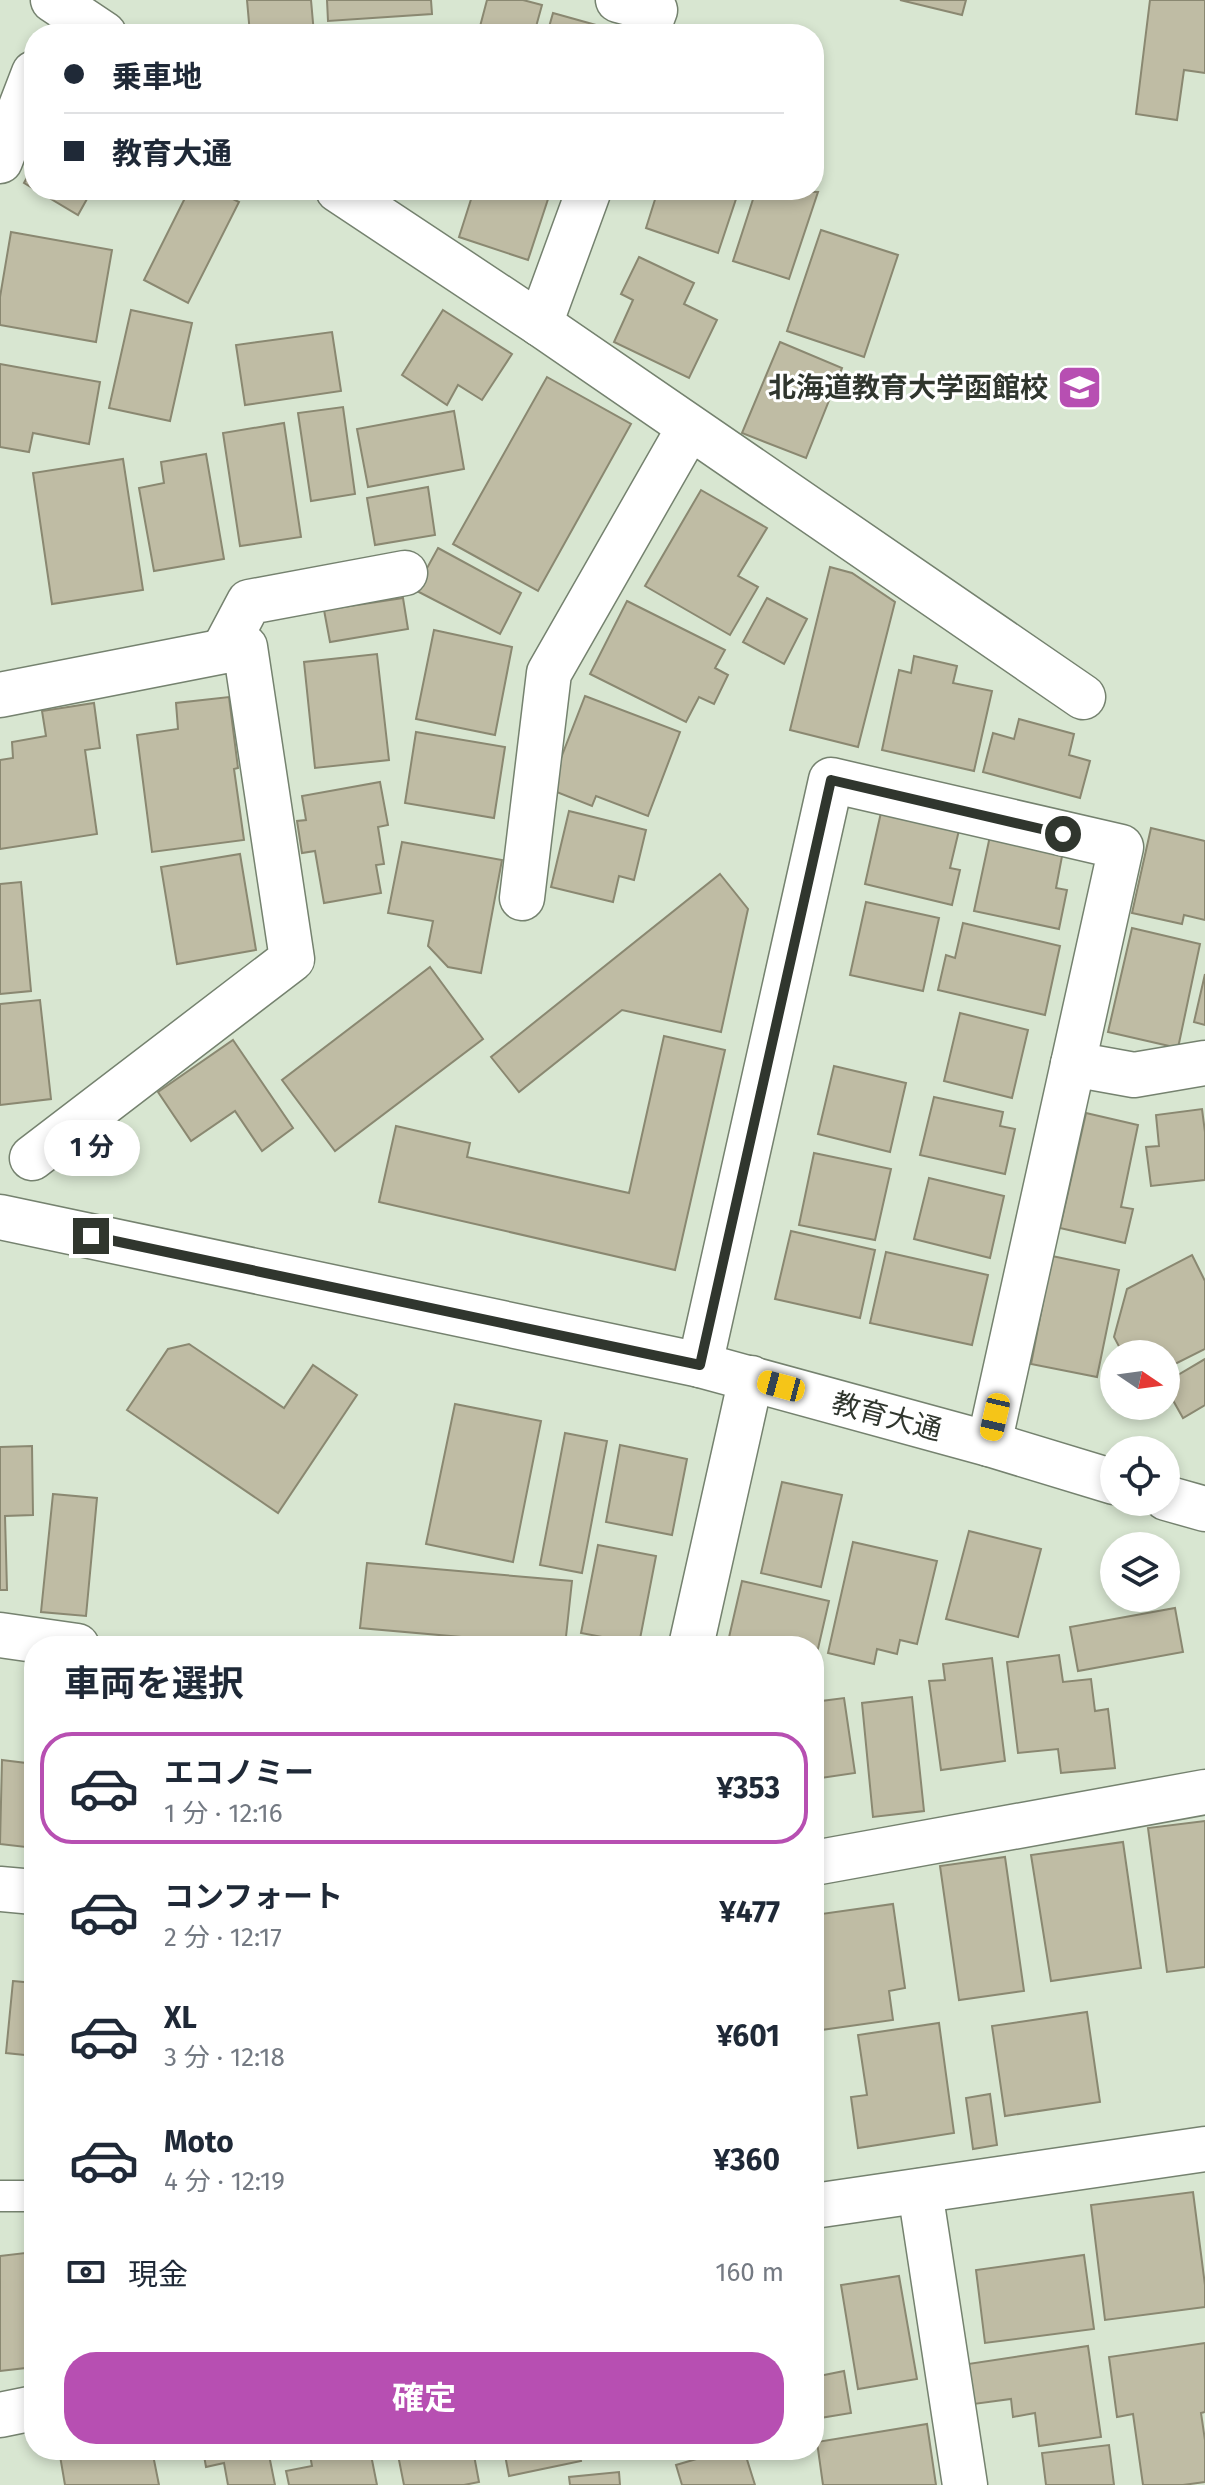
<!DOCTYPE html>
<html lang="ja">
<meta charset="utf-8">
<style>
:root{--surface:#fff;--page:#f2f2f3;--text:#1f2937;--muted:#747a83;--line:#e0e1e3;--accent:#b74fb2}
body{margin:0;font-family:"Fira Sans","Noto Sans JP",sans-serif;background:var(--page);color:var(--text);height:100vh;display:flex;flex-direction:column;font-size:30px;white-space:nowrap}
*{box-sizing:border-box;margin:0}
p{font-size:26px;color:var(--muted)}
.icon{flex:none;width:44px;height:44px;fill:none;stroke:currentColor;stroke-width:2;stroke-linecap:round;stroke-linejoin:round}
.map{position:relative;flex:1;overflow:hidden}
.sheet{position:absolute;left:24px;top:1636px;width:800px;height:824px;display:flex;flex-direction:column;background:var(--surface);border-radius:32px;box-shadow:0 4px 12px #0003}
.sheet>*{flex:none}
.banner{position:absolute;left:24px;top:24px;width:800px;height:176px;border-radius:32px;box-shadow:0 4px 12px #0003;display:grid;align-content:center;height:176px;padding:0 40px;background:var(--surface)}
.needle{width:52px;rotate:103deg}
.tools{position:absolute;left:1100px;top:1340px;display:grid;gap:16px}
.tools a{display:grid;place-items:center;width:80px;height:80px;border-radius:50%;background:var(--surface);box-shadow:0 4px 12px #0003;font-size:40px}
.end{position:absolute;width:36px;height:36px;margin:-18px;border:10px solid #30362e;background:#fff;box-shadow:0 0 0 4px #fff}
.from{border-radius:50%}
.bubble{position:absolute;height:56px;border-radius:28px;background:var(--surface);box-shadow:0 4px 12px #0003;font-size:26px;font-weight:700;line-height:56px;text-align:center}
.car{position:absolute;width:24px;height:48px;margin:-24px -12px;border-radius:10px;box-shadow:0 0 6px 2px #0007;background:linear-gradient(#f5c518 24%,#345 0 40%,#f5c518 0 76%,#345 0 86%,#f5c518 0)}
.banner b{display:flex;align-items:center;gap:28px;height:76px;font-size:30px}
.banner b+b{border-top:2px solid var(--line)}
.banner i{width:20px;height:20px;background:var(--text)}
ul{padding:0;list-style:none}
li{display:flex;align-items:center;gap:24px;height:112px;margin:0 16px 12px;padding:0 24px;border:4px solid transparent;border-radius:32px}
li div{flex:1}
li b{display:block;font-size:30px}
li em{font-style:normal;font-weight:700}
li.selected{border-color:var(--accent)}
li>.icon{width:72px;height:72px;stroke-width:1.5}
h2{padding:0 40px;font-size:36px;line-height:96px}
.pay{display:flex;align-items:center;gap:20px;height:88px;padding:0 40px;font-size:30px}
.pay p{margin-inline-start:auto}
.button{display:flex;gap:16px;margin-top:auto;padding:16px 40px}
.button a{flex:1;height:92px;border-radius:32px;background:var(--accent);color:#fff;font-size:32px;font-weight:700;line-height:92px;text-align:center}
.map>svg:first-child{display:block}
</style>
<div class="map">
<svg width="1205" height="2485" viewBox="0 0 1205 2485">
<rect width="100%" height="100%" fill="#d8e6d1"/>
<g fill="#bfbca4" stroke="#8a8871" stroke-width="2">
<path d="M 247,0 L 311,0 L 314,34 L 250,34 Z"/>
<path d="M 327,0 L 431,0 L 432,14 L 328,21 Z"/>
<path d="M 487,0 L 523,0 L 542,5 L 534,34 L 478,34 Z"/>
<path d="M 900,0 L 966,0 L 962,15 Z"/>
<path d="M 1150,0 L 1205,0 L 1205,73 L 1184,70 L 1177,120 L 1136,114 Z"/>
<path d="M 553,13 L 614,30 L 613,34 L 547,34 Z"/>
<path d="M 34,165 L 34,189 L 24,183 Z"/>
<path d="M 36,190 L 92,190 L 78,215 Z"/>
<path d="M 189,190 L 215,190 L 239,202 L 188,303 L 144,280 Z"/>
<path d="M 474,190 L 551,190 L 528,260 L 459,237 Z"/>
<path d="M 658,190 L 739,190 L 718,253 L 646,228 Z"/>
<path d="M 756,190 L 818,192 L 789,279 L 733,261 Z"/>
<path d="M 821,230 L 898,255 L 864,357 L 787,331 Z"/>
<path d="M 11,232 L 112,250 L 96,342 L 0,325 L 0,297 Z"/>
<path d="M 639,257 L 694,283 L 684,304 L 717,320 L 689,378 L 614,342 L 633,300 L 621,294 Z"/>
<path d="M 131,310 L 192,323 L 170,421 L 109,408 Z"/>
<path d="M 443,310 L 512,354 L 482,400 L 458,385 L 447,405 L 402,375 Z"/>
<path d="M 332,332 L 341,391 L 245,405 L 236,345 Z"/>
<path d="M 780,342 L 842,368 L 806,458 L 742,433 Z"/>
<path d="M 0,364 L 100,382 L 89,444 L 33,433 L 29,452 L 0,447 Z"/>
<path d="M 547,377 L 631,424 L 538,591 L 453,544 Z"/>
<path d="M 343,407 L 355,494 L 311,501 L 298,413 Z"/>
<path d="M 454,411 L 464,469 L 368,487 L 357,429 Z"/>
<path d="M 284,423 L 301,537 L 240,546 L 223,433 Z"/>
<path d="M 206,454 L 224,559 L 154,571 L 139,488 L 164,483 L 161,462 Z"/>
<path d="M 123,459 L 143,590 L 52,604 L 33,473 Z"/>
<path d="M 428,487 L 435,535 L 375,545 L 367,498 Z"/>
<path d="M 701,490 L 767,528 L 738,576 L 758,587 L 730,635 L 645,586 Z"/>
<path d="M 438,548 L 521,593 L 500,634 L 415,590 Z"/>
<path d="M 830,567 L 852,573 L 895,602 L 858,747 L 790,730 Z"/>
<path d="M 403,598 L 408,629 L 330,642 L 324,610 Z"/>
<path d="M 767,598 L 807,619 L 784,664 L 743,642 Z"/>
<path d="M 627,601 L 725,650 L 715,668 L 728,675 L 714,704 L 699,697 L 686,722 L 590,674 Z"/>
<path d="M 434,630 L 512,647 L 495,735 L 416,719 Z"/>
<path d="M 377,654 L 389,760 L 315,768 L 304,662 Z"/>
<path d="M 914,656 L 957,666 L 953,683 L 992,691 L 974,771 L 882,750 L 899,670 L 911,673 Z"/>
<path d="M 585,696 L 680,732 L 648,816 L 596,796 L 592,806 L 549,789 Z"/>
<path d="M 229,697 L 238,768 L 234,769 L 244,840 L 152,852 L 137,735 L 178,729 L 176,703 Z"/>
<path d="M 94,703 L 100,748 L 85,750 L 97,834 L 0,849 L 0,760 L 13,758 L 12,742 L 46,736 L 42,711 Z"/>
<path d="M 1019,719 L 1074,734 L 1069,755 L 1090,761 L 1080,798 L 983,772 L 993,733 L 1014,739 Z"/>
<path d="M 416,732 L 505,747 L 494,818 L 405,803 Z"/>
<path d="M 380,782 L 388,825 L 378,827 L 384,864 L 376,865 L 381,893 L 324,903 L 315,851 L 302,853 L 297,821 L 306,820 L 302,796 Z"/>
<path d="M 882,808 L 960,826 L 950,868 L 960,870 L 952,905 L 865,884 Z"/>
<path d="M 569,811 L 646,830 L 634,880 L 619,876 L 613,902 L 551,887 Z"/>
<path d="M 1151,828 L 1205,841 L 1205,920 L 1184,915 L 1182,924 L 1132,913 Z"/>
<path d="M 990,836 L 1063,851 L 1056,888 L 1067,890 L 1059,929 L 974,911 Z"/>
<path d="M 402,842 L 502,860 L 481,973 L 448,967 L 428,946 L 433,921 L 388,913 Z"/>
<path d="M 240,854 L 256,950 L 177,964 L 161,867 Z"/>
<path d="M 720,874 L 748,909 L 721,1032 L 622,1010 L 519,1092 L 491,1057 Z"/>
<path d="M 21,882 L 31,991 L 0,994 L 0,884 Z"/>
<path d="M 866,902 L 939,918 L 923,991 L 850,975 Z"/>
<path d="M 963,923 L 1060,946 L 1045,1015 L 938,990 L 946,955 L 955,958 Z"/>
<path d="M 1132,928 L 1200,944 L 1178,1048 L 1108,1032 Z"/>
<path d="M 430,967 L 483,1039 L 335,1151 L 282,1080 Z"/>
<path d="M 1205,974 L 1205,1025 L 1194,1022 Z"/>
<path d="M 40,1000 L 51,1099 L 0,1105 L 0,1004 Z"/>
<path d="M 960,1013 L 1028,1030 L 1012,1098 L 944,1081 Z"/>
<path d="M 664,1036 L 725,1050 L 675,1270 L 379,1202 L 396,1126 L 470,1143 L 467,1157 L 629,1193 Z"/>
<path d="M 233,1040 L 293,1128 L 262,1151 L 235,1111 L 191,1141 L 158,1092 Z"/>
<path d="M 834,1066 L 906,1083 L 890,1152 L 818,1134 Z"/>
<path d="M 934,1097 L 1003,1112 L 1000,1126 L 1015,1129 L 1005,1174 L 920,1155 Z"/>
<path d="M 1202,1109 L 1205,1132 L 1205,1180 L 1151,1186 L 1146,1147 L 1159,1146 L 1156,1115 Z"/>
<path d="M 1086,1113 L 1138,1125 L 1121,1207 L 1133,1209 L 1125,1243 L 1060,1228 Z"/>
<path d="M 814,1153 L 891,1169 L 875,1240 L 799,1225 Z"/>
<path d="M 929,1178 L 1004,1196 L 990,1258 L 914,1239 Z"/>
<path d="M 791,1231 L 875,1250 L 860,1318 L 775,1299 Z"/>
<path d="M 886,1252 L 988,1275 L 972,1345 L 870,1323 Z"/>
<path d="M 1192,1255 L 1205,1281 L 1205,1349 L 1169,1367 L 1166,1354 L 1123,1354 L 1114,1337 L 1127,1289 Z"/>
<path d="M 1052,1256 L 1119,1270 L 1097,1377 L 1031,1364 Z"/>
<path d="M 189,1344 L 284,1408 L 313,1365 L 357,1395 L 278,1513 L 127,1410 L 168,1349 Z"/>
<path d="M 1205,1359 L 1205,1405 L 1183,1418 L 1166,1388 L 1166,1382 Z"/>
<path d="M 455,1404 L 541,1421 L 513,1562 L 426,1544 Z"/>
<path d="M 565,1433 L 607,1441 L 582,1573 L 540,1565 Z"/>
<path d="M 620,1445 L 687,1459 L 672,1535 L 606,1522 Z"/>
<path d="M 32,1446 L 33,1515 L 5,1516 L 7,1590 L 0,1590 L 0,1447 Z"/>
<path d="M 782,1482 L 842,1495 L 821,1587 L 761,1573 Z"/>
<path d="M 53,1494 L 97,1498 L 86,1616 L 41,1612 Z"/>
<path d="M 969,1531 L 1041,1549 L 1018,1637 L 946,1619 Z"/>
<path d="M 853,1542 L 937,1561 L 917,1644 L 900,1640 L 897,1654 L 877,1649 L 874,1664 L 828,1653 Z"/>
<path d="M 598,1545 L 656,1556 L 639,1644 L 581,1633 Z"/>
<path d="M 367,1563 L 572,1581 L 565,1646 L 360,1628 Z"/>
<path d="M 742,1581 L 829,1601 L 814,1666 L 814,1646 L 727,1646 Z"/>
<path d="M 1175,1608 L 1183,1652 L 1078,1671 L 1070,1627 Z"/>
<path d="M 1059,1655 L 1063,1682 L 1091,1679 L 1095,1711 L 1108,1709 L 1115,1768 L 1061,1773 L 1058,1749 L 1018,1753 L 1007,1662 Z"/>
<path d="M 992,1658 L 1005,1761 L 941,1770 L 929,1681 L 945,1680 L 943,1664 Z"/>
<path d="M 33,1678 L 34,1679 L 34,1753 L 26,1752 Z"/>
<path d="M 912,1697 L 924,1811 L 873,1817 L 862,1703 Z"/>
<path d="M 844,1698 L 855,1773 L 814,1779 L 814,1702 Z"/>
<path d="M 2,1760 L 34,1764 L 34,1848 L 0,1844 Z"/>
<path d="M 1205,1821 L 1205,1967 L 1167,1972 L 1148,1828 Z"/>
<path d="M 1123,1842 L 1141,1968 L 1051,1981 L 1031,1855 Z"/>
<path d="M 1005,1857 L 1024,1991 L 959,2000 L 940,1866 Z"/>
<path d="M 893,1904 L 905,1988 L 889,1991 L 893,2020 L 814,2031 L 814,1915 Z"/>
<path d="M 13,1981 L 34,1983 L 34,2056 L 6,2053 Z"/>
<path d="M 1087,2012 L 1100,2102 L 1005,2116 L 992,2026 Z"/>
<path d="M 939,2023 L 954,2133 L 858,2148 L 851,2097 L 867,2095 L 858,2035 Z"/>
<path d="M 990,2094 L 997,2145 L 973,2149 L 966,2098 Z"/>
<path d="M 1193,2192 L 1205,2285 L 1205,2307 L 1105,2320 L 1091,2205 Z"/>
<path d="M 25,2253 L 34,2325 L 34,2367 L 0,2371 L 0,2256 Z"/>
<path d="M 1084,2255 L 1094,2329 L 985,2343 L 976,2270 Z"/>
<path d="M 899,2276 L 917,2379 L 858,2389 L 841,2285 Z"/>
<path d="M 1205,2343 L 1205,2412 L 1201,2413 L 1205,2440 L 1205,2482 L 1183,2485 L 1143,2485 L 1133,2414 L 1117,2417 L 1109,2357 Z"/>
<path d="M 1088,2346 L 1101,2437 L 1039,2446 L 1035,2413 L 1013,2417 L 1011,2399 L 974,2404 L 968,2364 Z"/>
<path d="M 844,2371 L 851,2413 L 820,2418 L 814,2377 Z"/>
<path d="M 927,2424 L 936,2485 L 823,2485 L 817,2442 Z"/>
<path d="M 1109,2445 L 1114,2485 L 1046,2485 L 1042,2453 Z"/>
<path d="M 59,2450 L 152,2450 L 159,2485 L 65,2485 Z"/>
<path d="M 203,2450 L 268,2450 L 275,2485 L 228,2485 L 224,2463 L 206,2467 Z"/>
<path d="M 309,2450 L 370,2450 L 377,2485 L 289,2485 L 286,2471 L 312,2466 Z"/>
<path d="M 397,2450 L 473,2450 L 479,2482 L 464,2485 L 404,2485 Z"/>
<path d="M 504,2450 L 579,2450 L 581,2461 L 509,2476 Z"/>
<path d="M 727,2450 L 744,2450 L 755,2485 L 682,2485 L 676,2465 Z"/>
<path d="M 619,2472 L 620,2485 L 570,2485 L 569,2477 Z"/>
</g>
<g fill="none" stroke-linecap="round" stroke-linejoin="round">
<defs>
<path id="lane" d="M 0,2196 L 34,2196"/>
<g id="street">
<path d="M 53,0 L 104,34"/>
<path d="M 618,0 L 655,10 L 646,34"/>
<path d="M 0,161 L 34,73"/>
<path d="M 338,190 L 540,324 L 1083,697"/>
<path d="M 540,324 L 589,190"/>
<path d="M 223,651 L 249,602 L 405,573"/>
<path d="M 0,695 L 245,647 L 292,959 L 32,1158"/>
<path d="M 522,898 L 549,673 L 689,428"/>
<path d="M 1073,1064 L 1134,1075 L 1205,1063"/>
<path d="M 700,1365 L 831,780 L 1121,847 L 989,1444"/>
<path d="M 0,1635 L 77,1646"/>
<path d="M 691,1646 L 751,1378"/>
<path d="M 814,1863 L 1205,1792"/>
<path d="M 0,1889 L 34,1892"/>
<path d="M 920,2191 L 965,2485"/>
<path d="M 814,2206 L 1205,2149"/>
<path d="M 0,2415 L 34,2408"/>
</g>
<g id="secondary">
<path d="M 0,1217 L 700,1365 L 989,1444 L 1114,1482"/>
<path d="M 1166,1498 L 1205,1509"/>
</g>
</defs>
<use href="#lane" stroke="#75826f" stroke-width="33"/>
<use href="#street" stroke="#75826f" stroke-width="47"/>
<use href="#secondary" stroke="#75826f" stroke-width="47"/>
<use href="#lane" stroke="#fff" stroke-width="30"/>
<use href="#street" stroke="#fff" stroke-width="44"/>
<use href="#secondary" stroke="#fff" stroke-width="44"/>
</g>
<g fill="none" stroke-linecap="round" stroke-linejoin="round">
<path stroke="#30362e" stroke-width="10" d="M 91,1236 L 700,1365 L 831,780 L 1063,834"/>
</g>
<defs>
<symbol id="university-square" viewBox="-11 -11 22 22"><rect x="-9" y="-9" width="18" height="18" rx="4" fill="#b74fb2" stroke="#fff"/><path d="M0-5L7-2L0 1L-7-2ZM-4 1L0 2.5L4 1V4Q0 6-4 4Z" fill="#fff"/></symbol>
</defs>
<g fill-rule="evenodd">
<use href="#university-square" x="1054" y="362" width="51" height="51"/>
</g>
<g text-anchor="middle" stroke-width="6" stroke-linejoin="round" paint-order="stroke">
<g font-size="28" font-weight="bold" fill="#30362e" stroke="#fff" text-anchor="end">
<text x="1048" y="397">北海道教育大学函館校</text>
</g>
<g font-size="28" fill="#30362e" stroke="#fff">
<text transform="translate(887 1416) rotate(15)" y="10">教育大通</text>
</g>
</g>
</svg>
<div class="tools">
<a><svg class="needle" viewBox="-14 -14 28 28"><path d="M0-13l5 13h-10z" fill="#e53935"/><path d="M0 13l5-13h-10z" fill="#747a83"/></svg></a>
<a><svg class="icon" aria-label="locate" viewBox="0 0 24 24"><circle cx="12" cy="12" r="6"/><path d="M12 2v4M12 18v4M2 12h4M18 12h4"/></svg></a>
<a><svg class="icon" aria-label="layers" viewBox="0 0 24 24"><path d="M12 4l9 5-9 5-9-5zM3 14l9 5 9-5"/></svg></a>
</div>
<i class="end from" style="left:1063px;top:834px"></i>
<i class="end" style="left:91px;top:1236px"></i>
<div class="bubble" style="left:44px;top:1120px;width:96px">1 分</div>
<i class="car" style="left:781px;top:1386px;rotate:285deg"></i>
<i class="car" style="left:995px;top:1417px;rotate:193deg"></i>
<div class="banner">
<b><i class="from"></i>乗車地</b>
<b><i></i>教育大通</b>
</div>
<section class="sheet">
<h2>車両を選択</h2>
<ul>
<li class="selected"><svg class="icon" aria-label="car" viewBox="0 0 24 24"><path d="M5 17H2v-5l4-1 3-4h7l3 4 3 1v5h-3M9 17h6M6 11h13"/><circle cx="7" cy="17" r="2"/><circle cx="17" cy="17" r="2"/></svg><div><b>エコノミー</b><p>1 分 · 12:16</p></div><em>¥353</em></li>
<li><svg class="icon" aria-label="car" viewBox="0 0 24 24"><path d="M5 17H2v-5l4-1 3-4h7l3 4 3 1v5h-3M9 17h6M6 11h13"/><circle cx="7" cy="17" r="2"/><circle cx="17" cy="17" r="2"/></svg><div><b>コンフォート</b><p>2 分 · 12:17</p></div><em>¥477</em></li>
<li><svg class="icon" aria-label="car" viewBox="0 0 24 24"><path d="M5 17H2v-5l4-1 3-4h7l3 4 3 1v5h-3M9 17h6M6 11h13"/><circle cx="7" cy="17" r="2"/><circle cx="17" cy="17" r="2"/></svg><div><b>XL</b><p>3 分 · 12:18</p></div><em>¥601</em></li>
<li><svg class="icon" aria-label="car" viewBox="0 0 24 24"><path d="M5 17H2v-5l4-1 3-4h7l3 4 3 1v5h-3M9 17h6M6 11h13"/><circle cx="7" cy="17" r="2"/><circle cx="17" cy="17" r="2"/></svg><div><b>Moto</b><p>4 分 · 12:19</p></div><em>¥360</em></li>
</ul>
<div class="pay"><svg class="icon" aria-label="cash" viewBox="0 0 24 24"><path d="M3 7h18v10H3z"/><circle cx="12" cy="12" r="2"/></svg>現金<p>160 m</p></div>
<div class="button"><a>確定</a></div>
</section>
</div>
